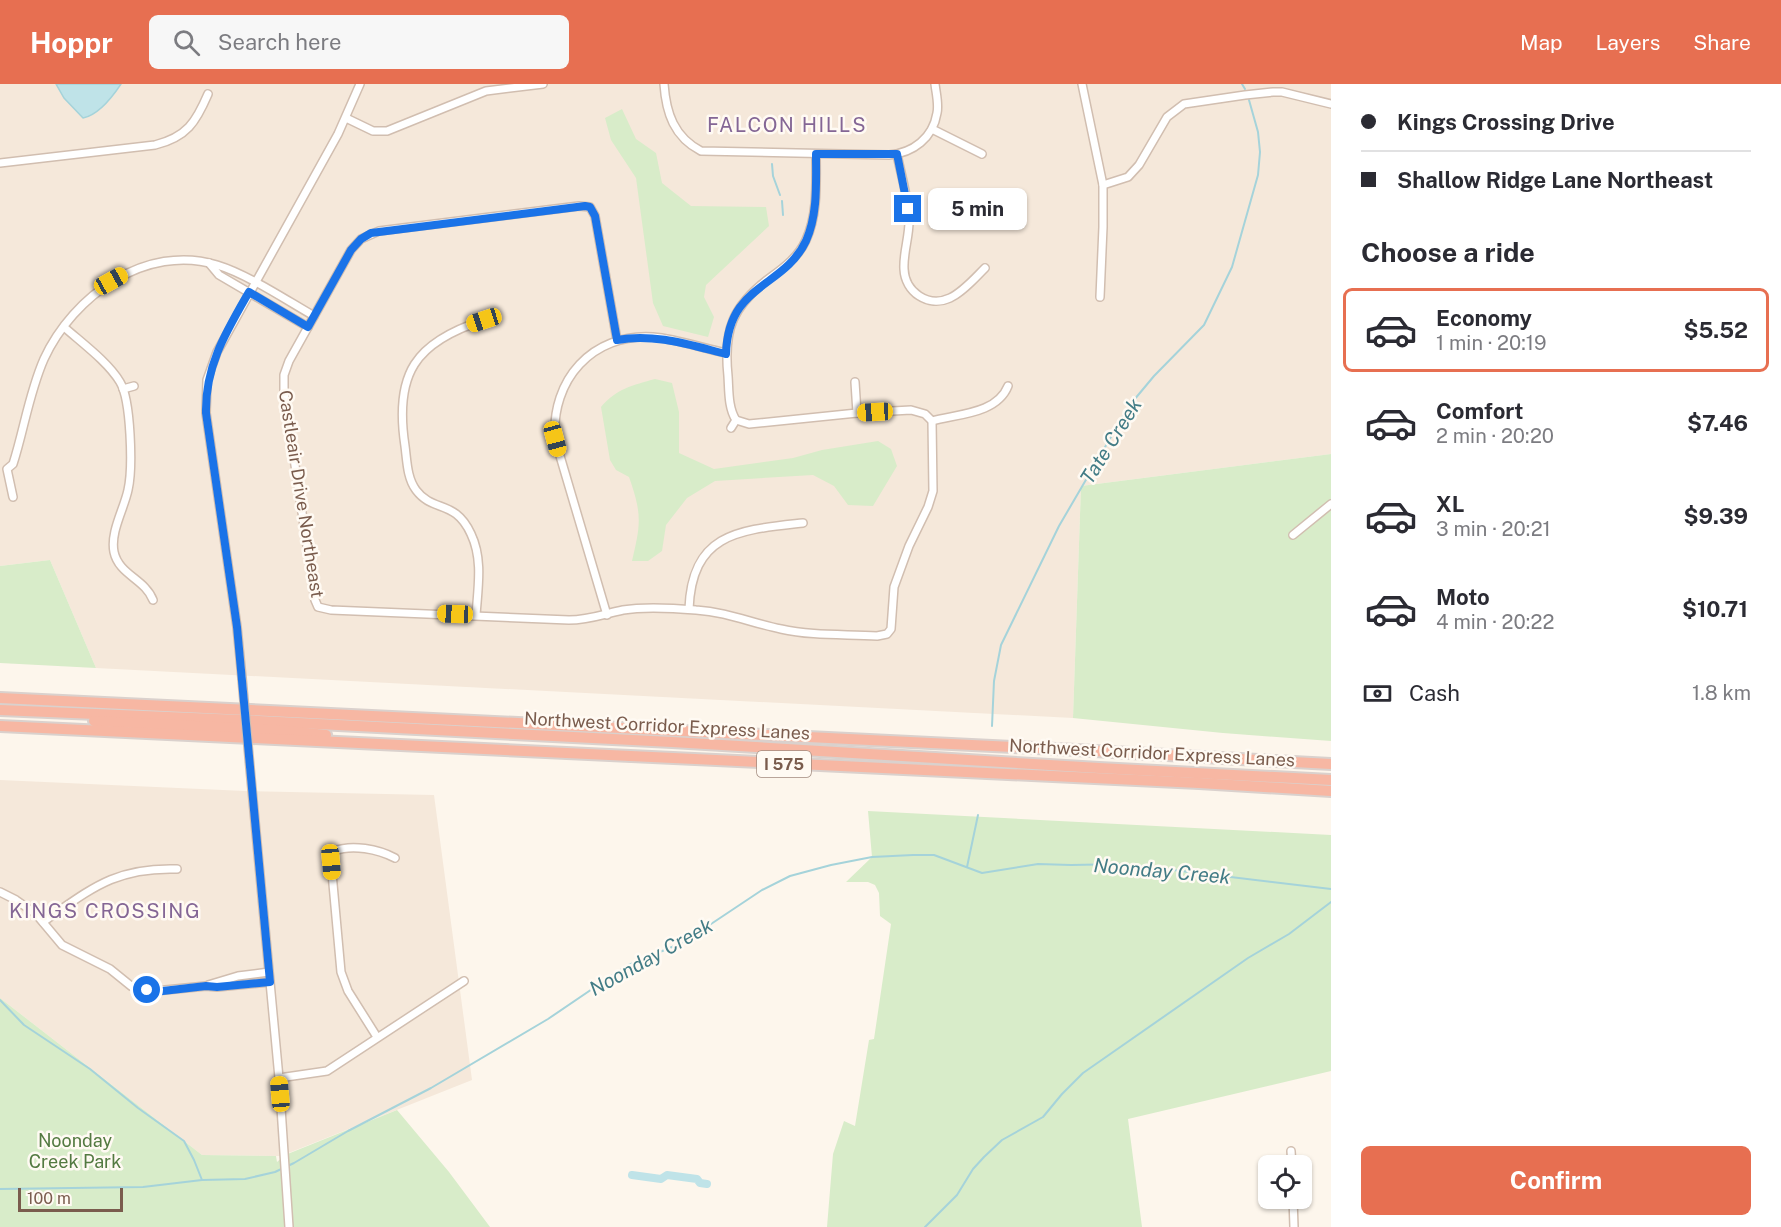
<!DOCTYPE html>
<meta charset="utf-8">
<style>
:root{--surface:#fff;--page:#f7f7f7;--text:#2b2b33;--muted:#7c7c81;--line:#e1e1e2;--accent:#e76f51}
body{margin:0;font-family:"Public Sans",sans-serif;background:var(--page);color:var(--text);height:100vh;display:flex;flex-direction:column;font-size:22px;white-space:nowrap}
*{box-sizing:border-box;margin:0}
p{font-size:20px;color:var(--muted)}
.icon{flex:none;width:33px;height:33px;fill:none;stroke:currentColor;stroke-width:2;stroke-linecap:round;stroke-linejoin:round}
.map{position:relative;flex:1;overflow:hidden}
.details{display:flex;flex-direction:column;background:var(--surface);width:450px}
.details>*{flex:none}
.hud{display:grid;align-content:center;height:132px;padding:0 30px;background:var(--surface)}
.tools{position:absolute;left:1258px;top:1071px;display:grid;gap:12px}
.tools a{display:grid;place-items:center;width:54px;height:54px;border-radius:9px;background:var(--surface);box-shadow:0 2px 4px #0004;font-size:30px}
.scale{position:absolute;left:18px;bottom:15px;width:105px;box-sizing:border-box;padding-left:6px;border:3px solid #7a5c4d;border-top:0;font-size:16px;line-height:21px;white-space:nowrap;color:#7a5c4d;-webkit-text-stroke:4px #fffaf3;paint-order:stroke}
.end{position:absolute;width:27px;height:27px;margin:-14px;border:8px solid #1a73e8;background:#fff;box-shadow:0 0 0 3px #fff}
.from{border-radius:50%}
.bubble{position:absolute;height:42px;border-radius:9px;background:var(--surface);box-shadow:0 2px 4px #0004;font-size:20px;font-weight:700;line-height:42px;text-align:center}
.car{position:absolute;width:18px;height:36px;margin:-18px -9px;border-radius:8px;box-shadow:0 0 4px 2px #0007;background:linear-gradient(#f5c518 24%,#345 0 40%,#f5c518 0 76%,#345 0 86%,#f5c518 0)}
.hud b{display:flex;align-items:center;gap:21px;height:57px;font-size:22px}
.hud b+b{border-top:2px solid var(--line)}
.hud i{width:15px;height:15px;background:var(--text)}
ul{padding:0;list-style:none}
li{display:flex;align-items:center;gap:18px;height:84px;margin:0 12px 9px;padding:0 18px;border:3px solid transparent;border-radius:9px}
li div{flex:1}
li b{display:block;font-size:22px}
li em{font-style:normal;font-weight:700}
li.current{border-color:var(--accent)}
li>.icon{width:54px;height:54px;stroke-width:1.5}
h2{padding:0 30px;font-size:27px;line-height:72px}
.pay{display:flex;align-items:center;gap:15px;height:66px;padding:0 30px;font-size:22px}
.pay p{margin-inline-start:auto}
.button{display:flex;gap:12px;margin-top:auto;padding:12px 30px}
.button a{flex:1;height:69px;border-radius:9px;background:var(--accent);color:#fff;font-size:24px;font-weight:700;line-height:69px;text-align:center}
header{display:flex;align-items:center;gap:36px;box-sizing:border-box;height:84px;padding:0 30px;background:var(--accent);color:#fff}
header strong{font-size:28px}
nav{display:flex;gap:33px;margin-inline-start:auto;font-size:21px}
.search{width:420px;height:54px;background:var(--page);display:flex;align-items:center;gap:15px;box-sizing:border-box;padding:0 21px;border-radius:9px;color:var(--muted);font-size:22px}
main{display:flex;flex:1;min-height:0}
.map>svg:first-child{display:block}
</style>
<header>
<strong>Hoppr</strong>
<div class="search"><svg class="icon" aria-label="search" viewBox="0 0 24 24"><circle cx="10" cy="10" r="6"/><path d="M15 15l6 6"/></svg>Search here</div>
<nav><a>Map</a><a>Layers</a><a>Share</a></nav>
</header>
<main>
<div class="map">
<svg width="1331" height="1143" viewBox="0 0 1331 1143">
<rect width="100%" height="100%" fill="#fdf6ec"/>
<g fill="#f5e8da">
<path d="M 0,0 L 1331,0 L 1331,370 L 1081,402 L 1073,634 L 96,584 L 50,476 L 0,482 Z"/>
<path d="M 0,696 L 245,707 L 434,711 L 472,996 L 281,1072 L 202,1071 L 0,914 Z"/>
</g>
<g fill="#d8ecc9">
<path d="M 622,25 L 636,55 L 656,69 L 662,99 L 691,122 L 766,123 L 769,142 L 706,201 L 704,213 L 714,233 L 708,253 L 663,242 L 653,219 L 636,94 L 611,56 L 605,34 Z"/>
<path d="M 655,295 L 672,299 L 679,328 L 679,369 L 714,385 L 793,374 L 822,366 L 878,357 L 891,365 L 897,382 L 873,422 L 848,421 L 834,402 L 813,391 L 715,397 L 687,414 L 666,441 L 662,467 L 648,477 L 632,477 C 641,439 642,430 629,393 L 616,386 L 610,376 L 601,323 C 616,305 633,301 655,295 Z"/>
<path d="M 1331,370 L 1331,657 L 1223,649 L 1073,634 L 1081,402 Z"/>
<path d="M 50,476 L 96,584 L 0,579 L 0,482 Z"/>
<path d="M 868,727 L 1331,751 L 1331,987 L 1128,1035 L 1142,1143 L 827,1143 L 833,1070 L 844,1037 L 855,1042 L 869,956 L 874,955 L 891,840 L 880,832 L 879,809 L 875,801 L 868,798 L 846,798 L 872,773 Z"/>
<path d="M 0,914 L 202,1071 L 276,1072 L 277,1078 L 285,1071 L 397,1026 L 449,1088 L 490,1143 L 0,1143 Z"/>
</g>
<path fill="#bfe3e8" stroke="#a5d3da" stroke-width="1.5" d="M 56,0 L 121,0 C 113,12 98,31 83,34 L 64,14 Z"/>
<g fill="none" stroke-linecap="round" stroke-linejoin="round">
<g stroke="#a5d3da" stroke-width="2">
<path d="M 1242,0 L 1245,5"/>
<path d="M 772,80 L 773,92 L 780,111"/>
<path d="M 782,117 L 783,131"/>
<path d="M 992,642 L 994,597 L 1001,561 L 1059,442 L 1129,322 L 1154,292 L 1204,241 L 1232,183 L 1258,91 L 1260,68 L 1258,48 L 1249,16"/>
<path d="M 967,783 L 978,731"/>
<path d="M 0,916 L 24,941 L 90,985 L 138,1024 L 184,1057 L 194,1076 L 202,1096"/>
<path d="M 0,1105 L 143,1103 L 202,1096 L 245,1095 L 275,1088 L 294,1079 L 348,1047 L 431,1004 L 548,935 L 626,882 L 684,858 L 762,806 L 790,792 L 831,781 L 872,773 L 913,771 L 934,771 L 982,789 L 1038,780 L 1071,781 L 1123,780 L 1331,805"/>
<path d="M 925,1143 L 957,1111 L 973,1085 L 984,1073 L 1002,1056 L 1043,1033 L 1062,1010 L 1083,989 L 1248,874 L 1289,850 L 1331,818"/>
</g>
<path stroke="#bfe3e8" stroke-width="8" d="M 632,1091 L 661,1095 L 667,1091 L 697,1095 L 700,1099 L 707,1100"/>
<defs>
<g id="minor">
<path d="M 664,0 C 666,29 674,53 701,67 L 889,71 C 913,69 933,54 937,29 C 939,20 936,9 935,0"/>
<path d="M 1082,0 L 1103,101 L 1103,143 L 1100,213"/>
<path d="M 346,34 L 373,47 L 387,47 L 486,7 L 543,0"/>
<path d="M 932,45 L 982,70"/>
<path d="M 897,70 C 901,91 908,113 909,134 C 910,151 903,168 904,185 C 905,208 928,224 950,214 C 963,208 975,194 985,184"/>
<path d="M 0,79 L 155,61 C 187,53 196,38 208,10"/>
<path d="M 1103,101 L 1128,93 L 1139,81 L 1167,33 L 1184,20 L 1245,11 L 1273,8 L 1282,8 L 1331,20"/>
<path d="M 209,179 L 219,191 L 308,243"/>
<path d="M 64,243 C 82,259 108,278 120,298 C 131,316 133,384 128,406 C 124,425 110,448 114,468 C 119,491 145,495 153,516"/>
<path d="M 617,256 L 595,132 L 590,123 L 579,122 L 379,147 L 361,155 L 351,166 L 289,277 L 284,291 L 284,307 L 315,516 L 318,523 L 331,526 L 569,536 C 588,536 604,530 623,526 C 646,522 673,524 696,526 C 728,528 751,539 781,545 C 812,552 845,550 877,552 L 887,550 L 891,545 L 894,503 L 909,462 L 928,423 L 933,407 L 932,337 L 925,330 L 911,326 L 857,329 L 749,340 L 736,336 C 728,324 729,306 728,292 C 723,245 733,221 771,193 C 785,183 799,172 806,156 C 818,130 816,99 816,70"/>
<path d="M 855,298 L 857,329"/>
<path d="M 123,305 L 134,302"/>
<path d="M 932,337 C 957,330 997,330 1008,302"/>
<path d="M 731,344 L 736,336"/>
<path d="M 13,413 L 7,385 L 13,380 C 24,346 29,309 44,275 C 73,212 146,159 217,181 C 247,190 286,216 314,232"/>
<path d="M 1293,451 L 1331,420"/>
<path d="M 689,525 C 692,448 740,446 803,439"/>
<path d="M 476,531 C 478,503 483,475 471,450 C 455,415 433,429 416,406 C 407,394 407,377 405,362 C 394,290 415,258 484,236"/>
<path d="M 607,531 L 555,355 C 551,296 592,249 653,253 C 677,255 702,264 726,269"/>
<path d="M 242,594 L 237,543 L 206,329 L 207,296 L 217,268 L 338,50 L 360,0"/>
<path d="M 250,684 L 279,994 L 289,1143"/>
<path d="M 0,808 L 16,816 L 36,830 L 62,861 L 110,885 L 131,902 L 155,907 L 206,902 L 217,903 L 270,898"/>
<path d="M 43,838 C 91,805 115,783 177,785"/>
<path d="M 208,901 L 238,892 L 269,888"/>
<path d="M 377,953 L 348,907 L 341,888 L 331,778 L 334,767 C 352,760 378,765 395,774"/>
<path d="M 279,994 L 327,987 L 464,897"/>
<path d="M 1291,1067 L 1292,1082"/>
<path d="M 1293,1114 L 1294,1143"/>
</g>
<g id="highway">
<path d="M 0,614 L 1076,666 L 1331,680"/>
<path d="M 0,626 L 239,636 L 672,658 L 1099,684 L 1331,696"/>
<path d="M 94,637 L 277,646 L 326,651"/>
<path d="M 0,642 L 1199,699 L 1331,707"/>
</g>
</defs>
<use href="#minor" stroke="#d1beb0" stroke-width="10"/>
<use href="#highway" stroke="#dad1cd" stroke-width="14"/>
<use href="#minor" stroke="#fff" stroke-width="7"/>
<use href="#highway" stroke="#f7b7a3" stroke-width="10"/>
<defs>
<path id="minor-bridge" d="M 242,594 L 250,684"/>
</defs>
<use href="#minor-bridge" stroke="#d1beb0" stroke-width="10" stroke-linecap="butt"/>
<use href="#minor-bridge" stroke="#fff" stroke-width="7"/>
</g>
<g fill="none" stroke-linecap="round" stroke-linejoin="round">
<path stroke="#1a73e8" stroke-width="8" d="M 147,906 L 154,908 L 206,902 L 217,903 L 270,898 L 237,543 L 206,329 C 205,282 226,248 249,208 L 308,243 L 351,166 L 361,155 L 371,149 L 585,122 L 590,123 L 595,132 L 617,256 C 654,249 690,261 726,270 C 728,199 783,205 806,157 C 818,130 816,99 816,70 L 897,70 L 908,125"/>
</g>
<g text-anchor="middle" stroke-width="5" stroke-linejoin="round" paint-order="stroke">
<rect fill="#fffaf3" stroke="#a28b7f" stroke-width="1.5" x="757" y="667" width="54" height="26" rx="4.5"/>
<g font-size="16" font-weight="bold" fill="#7a5c4d">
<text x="784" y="686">I 575</text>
</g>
<g font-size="18" fill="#7a5c4d" stroke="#fffaf3">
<text transform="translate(301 410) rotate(81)" y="6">Castleair Drive Northeast</text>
<text transform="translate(667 642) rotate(3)" y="6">Northwest Corridor Express Lanes</text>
<text transform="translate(1152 669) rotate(3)" y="6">Northwest Corridor Express Lanes</text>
</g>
<g font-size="18" fill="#537a41" stroke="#fffaf3">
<text x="75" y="1063">Noonday<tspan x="75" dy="21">Creek Park</tspan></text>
</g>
<g font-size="20" letter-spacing="1.5" fill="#846695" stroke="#fffaf3">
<text x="787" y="48">FALCON HILLS</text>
<text x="105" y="834">KINGS CROSSING</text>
</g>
<g font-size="20" font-style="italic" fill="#437c86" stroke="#fffaf3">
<text transform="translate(1111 357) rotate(-58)" y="7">Tate Creek</text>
<text transform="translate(1162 787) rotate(5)" y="7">Noonday Creek</text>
<text transform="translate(651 873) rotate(-29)" y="7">Noonday Creek</text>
</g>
</g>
</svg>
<div class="tools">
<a><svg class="icon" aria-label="locate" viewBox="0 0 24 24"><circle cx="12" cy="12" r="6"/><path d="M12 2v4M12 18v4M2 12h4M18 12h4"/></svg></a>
</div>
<div class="scale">100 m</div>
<i class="end from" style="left:147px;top:906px"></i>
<i class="end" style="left:908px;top:125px"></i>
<div class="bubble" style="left:928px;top:104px;width:99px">5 min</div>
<i class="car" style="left:111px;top:197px;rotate:61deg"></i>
<i class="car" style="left:484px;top:236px;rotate:252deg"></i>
<i class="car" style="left:875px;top:328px;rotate:267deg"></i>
<i class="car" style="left:555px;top:355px;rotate:165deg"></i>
<i class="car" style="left:455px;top:530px;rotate:272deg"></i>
<i class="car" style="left:331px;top:778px;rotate:175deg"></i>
<i class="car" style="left:280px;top:1010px;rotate:355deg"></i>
</div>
<section class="details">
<div class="hud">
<b><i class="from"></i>Kings Crossing Drive</b>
<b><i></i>Shallow Ridge Lane Northeast</b>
</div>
<h2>Choose a ride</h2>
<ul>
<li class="current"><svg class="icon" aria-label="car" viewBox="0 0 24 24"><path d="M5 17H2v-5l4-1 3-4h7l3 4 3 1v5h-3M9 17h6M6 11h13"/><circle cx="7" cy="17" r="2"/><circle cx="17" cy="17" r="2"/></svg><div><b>Economy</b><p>1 min · 20:19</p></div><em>$5.52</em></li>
<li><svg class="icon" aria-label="car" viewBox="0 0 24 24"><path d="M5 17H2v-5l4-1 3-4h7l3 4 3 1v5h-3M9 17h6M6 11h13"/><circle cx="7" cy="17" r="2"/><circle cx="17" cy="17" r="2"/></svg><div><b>Comfort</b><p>2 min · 20:20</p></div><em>$7.46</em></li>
<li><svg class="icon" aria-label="car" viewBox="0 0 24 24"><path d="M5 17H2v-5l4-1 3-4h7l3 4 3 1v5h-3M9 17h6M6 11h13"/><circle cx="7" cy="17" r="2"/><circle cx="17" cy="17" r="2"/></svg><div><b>XL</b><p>3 min · 20:21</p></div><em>$9.39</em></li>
<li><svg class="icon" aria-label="car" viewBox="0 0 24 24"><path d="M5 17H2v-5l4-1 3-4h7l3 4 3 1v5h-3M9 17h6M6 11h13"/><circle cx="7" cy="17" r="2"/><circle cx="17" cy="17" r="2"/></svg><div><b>Moto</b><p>4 min · 20:22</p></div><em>$10.71</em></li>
</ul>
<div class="pay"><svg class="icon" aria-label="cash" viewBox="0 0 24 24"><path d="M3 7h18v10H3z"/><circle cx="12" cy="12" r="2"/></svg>Cash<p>1.8 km</p></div>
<div class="button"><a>Confirm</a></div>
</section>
</main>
